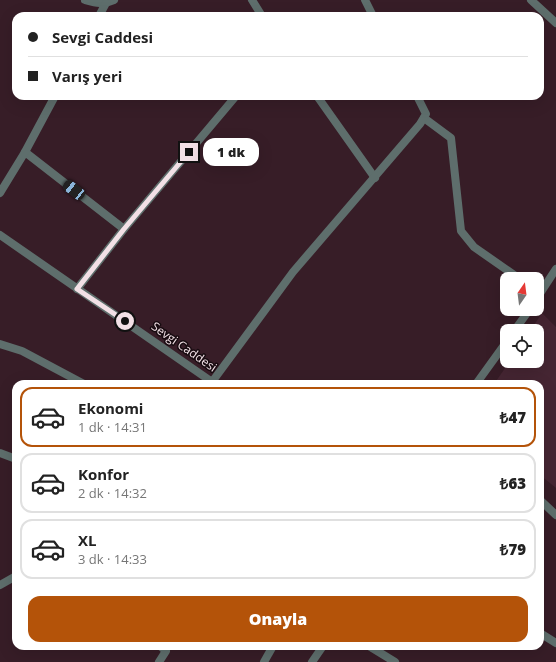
<!DOCTYPE html>
<html lang="tr">
<meta charset="utf-8">
<style>
:root{--surface:#fff;--page:#f6f6f6;--text:#222;--muted:#767676;--line:#e0e0e0;--accent:#b45309}
body{margin:0;font-family:"Open Sans",sans-serif;background:var(--page);color:var(--text);height:100vh;display:flex;flex-direction:column;font-size:15px;white-space:nowrap}
*{box-sizing:border-box;margin:0}
p{font-size:13px;color:var(--muted)}
.icon{flex:none;width:22px;height:22px;fill:none;stroke:currentColor;stroke-width:2;stroke-linecap:round;stroke-linejoin:round}
.map{position:relative;flex:1;overflow:hidden}
.panel{position:absolute;left:12px;top:380px;width:532px;height:270px;display:flex;flex-direction:column;background:var(--surface);border-radius:12px;box-shadow:0 4px 16px #0002}
.panel>*{flex:none}
.guide{position:absolute;left:12px;top:12px;width:532px;height:88px;border-radius:12px;box-shadow:0 4px 16px #0002;display:grid;align-content:center;height:88px;padding:0 16px;background:var(--surface)}
.needle{width:26px;rotate:14deg}
.fabs{position:absolute;left:500px;top:272px;display:grid;gap:8px}
.fabs a{display:grid;place-items:center;width:44px;height:44px;border-radius:8px;background:var(--surface);box-shadow:0 4px 16px #0002;font-size:20px}
.end{position:absolute;width:18px;height:18px;margin:-9px;border:5px solid #f2e0e6;background:#111;box-shadow:0 0 0 2px #111}
.from{border-radius:50%}
.bubble{position:absolute;height:28px;border-radius:12px;background:var(--surface);box-shadow:0 4px 16px #0002;font-size:13px;font-weight:800;line-height:28px;text-align:center}
.car{position:absolute;width:12px;height:24px;margin:-12px -6px;border-radius:5px;box-shadow:0 0 3px 1px #0007;background:linear-gradient(#222 24%,#8ab4d8 0 40%,#222 0 76%,#8ab4d8 0 86%,#222 0)}
.guide b{display:flex;align-items:center;gap:14px;height:38px;font-size:15px}
.guide b+b{border-top:1px solid var(--line)}
.guide i{width:10px;height:10px;background:var(--text)}
ul{padding:7px 0 0;list-style:none}
li{display:flex;align-items:center;gap:12px;height:60px;margin:0 8px 6px;padding:0 8px;border:2px solid var(--line);border-radius:12px}
li div{flex:1}
li b{display:block;font-size:15px}
li em{font-style:normal;font-weight:800}
li.on{border-color:var(--accent)}
li>.icon{width:36px;height:36px;stroke-width:1.5}
.button{display:flex;gap:8px;margin-top:auto;padding:8px 16px}
.button a{flex:1;height:46px;border-radius:12px;background:var(--accent);color:#fff;font-size:16px;font-weight:800;line-height:46px;text-align:center}
.map>svg:first-child{display:block}
</style>
<div class="map">
<svg width="556" height="662" viewBox="0 0 556 662">
<rect width="100%" height="100%" fill="#371d27"/>
<path fill="#462633" d="M 542,313 L 556,327 L 556,488 L 540,475 L 540,384 L 494,384 L 510,361 L 537,361 L 537,331 L 530,331 Z"/>
<g fill="none" stroke-linecap="round" stroke-linejoin="round">
<g stroke="#5e6e6c" stroke-width="8">
<path d="M 85,0 C 96,3 103,5 114,0"/>
<path d="M 252,0 L 262,16"/>
<path d="M 365,0 L 373,16"/>
<path d="M 531,0 L 556,23"/>
<path d="M 99,16 L 106,3"/>
<path d="M 317,96 L 375,178"/>
<path d="M 424,118 L 451,138 L 461,231 L 474,247 L 520,279"/>
<path d="M 25,152 L 124,229"/>
<path d="M 0,193 L 25,152 L 55,96"/>
<path d="M 0,235 L 215,384"/>
<path d="M 77,289 L 124,229 L 236,96"/>
<path d="M 537,298 L 556,269"/>
<path d="M 514,331 L 530,309"/>
<path d="M 0,344 L 22,351 L 84,384"/>
<path d="M 212,382 L 293,272 L 420,124 L 426,114 L 417,96"/>
<path d="M 476,384 L 507,341"/>
<path d="M 0,453 L 16,459"/>
<path d="M 540,500 L 556,515"/>
<path d="M 0,585 L 16,576"/>
<path d="M 540,633 L 556,643"/>
<path d="M 369,646 L 395,662"/>
<path d="M 159,662 L 166,651 L 160,646"/>
<path d="M 264,662 L 273,646"/>
<path d="M 312,662 L 323,646"/>
</g>
</g>
<g fill="none" stroke-linecap="round" stroke-linejoin="round">
<path stroke="#f2e0e6" stroke-width="5" d="M 125,321 L 77,289 L 124,229 L 189,152"/>
</g>
<g text-anchor="middle" stroke-width="3" stroke-linejoin="round" paint-order="stroke">
<g font-size="12" fill="#f2e0e6" stroke="#170b10">
<text transform="translate(184 347) rotate(35)" y="4">Sevgi Caddesi</text>
</g>
</g>
</svg>
<div class="fabs">
<a><svg class="needle" viewBox="-14 -14 28 28"><path d="M0-13l5 13h-10z" fill="#e53935"/><path d="M0 13l5-13h-10z" fill="#767676"/></svg></a>
<a><svg class="icon" aria-label="locate" viewBox="0 0 24 24"><circle cx="12" cy="12" r="6"/><path d="M12 2v4M12 18v4M2 12h4M18 12h4"/></svg></a>
</div>
<i class="end from" style="left:125px;top:321px"></i>
<i class="end" style="left:189px;top:152px"></i>
<div class="bubble" style="left:203px;top:138px;width:56px">1 dk</div>
<i class="car" style="left:74px;top:190px;rotate:308deg"></i>
<div class="guide">
<b><i class="from"></i>Sevgi Caddesi</b>
<b><i></i>Varış yeri</b>
</div>
<section class="panel">
<ul>
<li class="on"><svg class="icon" aria-label="car" viewBox="0 0 24 24"><path d="M5 17H2v-5l4-1 3-4h7l3 4 3 1v5h-3M9 17h6M6 11h13"/><circle cx="7" cy="17" r="2"/><circle cx="17" cy="17" r="2"/></svg><div><b>Ekonomi</b><p>1 dk · 14:31</p></div><em>₺47</em></li>
<li><svg class="icon" aria-label="car" viewBox="0 0 24 24"><path d="M5 17H2v-5l4-1 3-4h7l3 4 3 1v5h-3M9 17h6M6 11h13"/><circle cx="7" cy="17" r="2"/><circle cx="17" cy="17" r="2"/></svg><div><b>Konfor</b><p>2 dk · 14:32</p></div><em>₺63</em></li>
<li><svg class="icon" aria-label="car" viewBox="0 0 24 24"><path d="M5 17H2v-5l4-1 3-4h7l3 4 3 1v5h-3M9 17h6M6 11h13"/><circle cx="7" cy="17" r="2"/><circle cx="17" cy="17" r="2"/></svg><div><b>XL</b><p>3 dk · 14:33</p></div><em>₺79</em></li>
</ul>
<div class="button"><a>Onayla</a></div>
</section>
</div>
